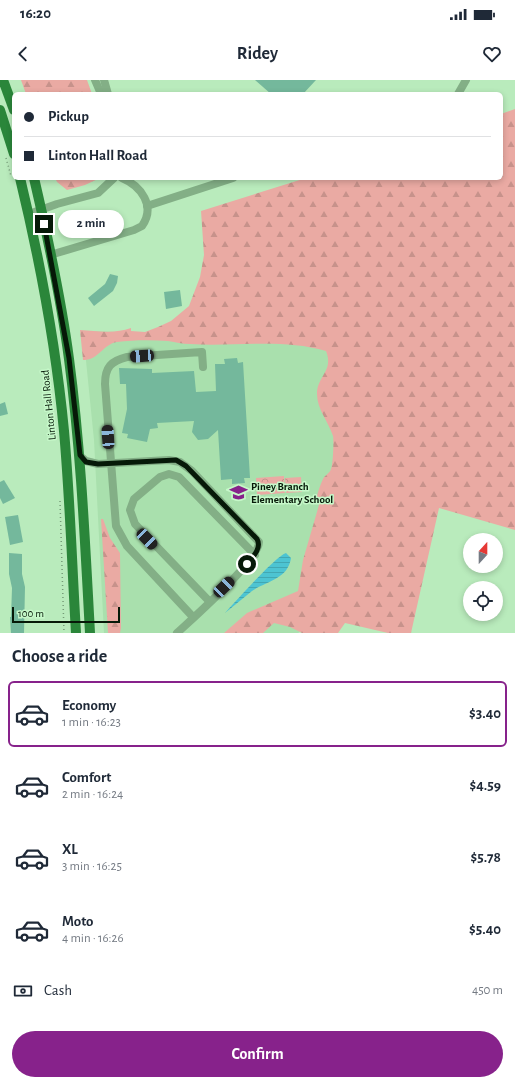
<!DOCTYPE html>
<meta charset="utf-8">
<style>
:root{--surface:#fff;--page:#f2f2f3;--text:#1f2937;--muted:#747a83;--line:#e0e1e3;--accent:#87228b}
body{margin:0;font-family:"Alegreya Sans",sans-serif;background:var(--page);color:var(--text);height:100vh;display:flex;flex-direction:column;font-size:15px;white-space:nowrap}
*{box-sizing:border-box;margin:0}
p{font-size:13px;color:var(--muted)}
.icon{flex:none;width:22px;height:22px;fill:none;stroke:currentColor;stroke-width:2;stroke-linecap:round;stroke-linejoin:round}
.map{position:relative;height:553px;overflow:hidden}
.panel{display:flex;flex-direction:column;background:var(--surface);flex:1}
.panel>*{flex:none}
.hud{position:absolute;left:12px;top:12px;width:491px;height:88px;border-radius:6px;box-shadow:0 2px 6px #0003;display:grid;align-content:center;height:88px;padding:0 12px;background:var(--surface)}
.needle{width:26px;rotate:21deg}
.buttons{position:absolute;left:463px;top:453px;display:grid;gap:8px}
.buttons a{display:grid;place-items:center;width:40px;height:40px;border-radius:50%;background:var(--surface);box-shadow:0 2px 6px #0003;font-size:20px}
.scale{position:absolute;left:12px;bottom:10px;width:108px;box-sizing:border-box;padding-left:4px;border:2px solid #061908;border-top:0;font-size:11px;line-height:14px;white-space:nowrap;color:#061908;-webkit-text-stroke:3px #c6f8c9;paint-order:stroke}
.end{position:absolute;width:18px;height:18px;margin:-9px;border:5px solid #061908;background:#fff;box-shadow:0 0 0 2px #fff}
.from{border-radius:50%}
.bubble{position:absolute;height:28px;border-radius:14px;background:var(--surface);box-shadow:0 2px 6px #0003;font-size:13px;font-weight:700;line-height:28px;text-align:center}
.car{position:absolute;width:12px;height:24px;margin:-12px -6px;border-radius:5px;box-shadow:0 0 3px 1px #0007;background:linear-gradient(#222 24%,#8ab4d8 0 40%,#222 0 76%,#8ab4d8 0 86%,#222 0)}
.hud b{display:flex;align-items:center;gap:14px;height:38px;font-size:15px}
.hud b+b{border-top:1px solid var(--line)}
.hud i{width:10px;height:10px;background:var(--text)}
ul{padding:0;list-style:none}
li{display:flex;align-items:center;gap:12px;height:66px;margin:0 8px 6px;padding:0 4px;border:2px solid transparent;border-radius:6px}
li div{flex:1}
li b{display:block;font-size:15px}
li em{font-style:normal;font-weight:700}
li.active{border-color:var(--accent)}
li>.icon{width:36px;height:36px;stroke-width:1.5}
h2{padding:0 12px;font-size:18px;line-height:48px}
.pay{display:flex;align-items:center;gap:10px;height:44px;padding:0 12px;font-size:15px}
.pay p{margin-inline-start:auto}
.cta{display:flex;gap:8px;margin-top:auto;padding:8px 12px}
.cta a{flex:1;height:46px;border-radius:24px;background:var(--accent);color:#fff;font-size:16px;font-weight:700;line-height:46px;text-align:center}
.status{display:flex;justify-content:space-between;align-items:center;height:28px;padding:0 20px;background:var(--surface);direction:ltr}
.status svg{height:11px;fill:currentColor}
header{display:flex;justify-content:space-between;align-items:center;height:52px;padding:0 12px;background:var(--surface);font-size:18px;font-weight:700}
.map>svg:first-child{display:block}
</style>
<div class="status"><b>16:20</b><svg viewBox="0 0 49 12"><path d="M0 12V9h3v3zM5 12V6h3v6zM10 12V3h3v9zM15 12V0h3v12zM26 1h20v11H26zM47 4h2v5h-2z"/></svg></div>
<header><svg class="icon" aria-label="back" viewBox="0 0 24 24"><path d="M15 5l-7 7 7 7"/></svg>Ridey<svg class="icon" aria-label="heart" viewBox="0 0 24 24"><path d="M12 20l-8-8c-3-5 5-10 8-4 3-6 11-1 8 4z"/></svg></header>
<div class="map">
<svg width="515" height="553" viewBox="0 0 515 553">
<defs>
<pattern id="forest-firs" width="22" height="20" patternUnits="userSpaceOnUse"><rect width="22" height="20" fill="#eaaaa3"/><path d="M5 1l3.5 6h-7zM16 11l3.5 6h-7z" fill="#c7928b"/></pattern>
<pattern id="park-crowns" width="20" height="18" patternUnits="userSpaceOnUse"><rect width="20" height="18" fill="#eaaaa3"/><path d="M2 6a3 3 0 1 1 6 0M12 15a3 3 0 1 1 6 0" fill="none" stroke="#c7928b"/></pattern>
<pattern id="water-rules" width="6" height="5" patternUnits="userSpaceOnUse"><rect width="6" height="5" fill="#4dc4d2"/><path d="M0 2.5h6" fill="none" stroke="#42a8b3"/></pattern>
</defs>
<rect width="100%" height="100%" fill="#b9ebbc"/>
<path fill="#a9e0ad" d="M 83,251 L 445,261 L 329,528 L 298,553 L 104,553 L 94,360 Z"/>
<g fill="url(#forest-firs)">
<path d="M 21,0 L 87,0 L 92,14 L 26,14 Z"/>
<path d="M 515,29 L 515,450 L 439,428 L 411,553 L 388,553 L 345,543 L 338,553 L 302,553 L 290,547 L 274,543 L 263,553 L 224,553 L 247,533 L 298,511 L 303,480 L 319,425 L 316,419 C 318,412 320,405 323,399 C 325,395 330,393 331,389 C 333,385 334,360 333,356 C 328,341 317,329 317,314 C 317,296 334,291 326,271 C 282,258 235,267 190,264 C 182,264 176,262 168,261 C 151,260 133,260 117,262 C 103,264 98,281 83,280 L 80,250 C 97,251 115,254 131,248 L 131,251 L 145,252 L 158,247 L 171,241 L 189,226 L 200,197 L 204,175 L 201,131 L 306,98 L 501,98 L 501,34 Z"/>
<path d="M 55,98 L 100,98 L 85,105 L 67,110 L 57,102 Z"/>
<path d="M 101,439 L 103,439 L 110,458 L 120,473 L 121,548 L 120,553 L 108,553 Z"/>
</g>
<g fill="url(#park-crowns)">
<path d="M 284,396 L 285,413 L 257,415 L 256,398 Z"/>
<path d="M 301,397 L 302,412 L 286,413 L 285,398 Z"/>
</g>
<path fill="url(#water-rules)" d="M 286,473 L 291,478 C 288,499 267,501 252,511 C 243,518 234,526 225,533 C 234,523 276,476 286,473 Z"/>
<g fill="#74b89c">
<path d="M 255,0 L 316,0 L 303,14 L 271,14 Z"/>
<path d="M 110,194 L 118,196 L 117,203 L 113,211 L 94,226 L 88,218 L 105,204 Z"/>
<path d="M 180,210 L 182,226 L 166,229 L 164,212 Z"/>
<path d="M 237,278 L 238,283 L 243,282 L 250,398 L 244,398 L 245,403 L 232,404 L 232,399 L 221,400 L 218,350 L 208,359 L 198,360 L 192,352 L 194,341 L 157,343 L 158,348 L 150,349 L 147,362 L 127,358 L 128,354 L 122,353 L 127,329 L 126,304 L 120,304 L 119,288 L 152,289 L 152,293 L 194,291 L 196,312 L 216,311 L 215,284 L 225,284 L 224,279 Z"/>
<path d="M 5,322 L 8,334 L 0,336 L 0,324 Z"/>
<path d="M 4,400 L 15,418 L 3,424 L 0,418 L 0,402 Z"/>
<path d="M 18,435 L 23,462 L 10,465 L 5,437 Z"/>
<path d="M 9,473 L 22,474 L 22,494 L 25,507 L 24,553 L 11,553 L 10,537 L 11,537 L 12,508 L 9,494 Z"/>
</g>
<g fill="none" stroke-linecap="round" stroke-linejoin="round">
<g stroke="#759b77" stroke-width="1.5" stroke-dasharray="1 3" stroke-linecap="butt">
<path d="M 6,78 L 11,96"/>
<path d="M 60,421 L 64,553"/>
</g>
<g stroke="#83af86" stroke-width="8">
<path d="M 95,0 L 101,14"/>
<path d="M 104,0 L 108,14"/>
<path d="M 458,14 L 466,0"/>
<path d="M 147,126 L 233,98"/>
<path d="M 29,134 L 57,124 L 98,113 L 114,98"/>
<path d="M 50,175 L 134,150 L 142,146 C 156,126 141,106 122,98"/>
<path d="M 79,375 L 86,381 L 98,384 L 169,380 L 180,382 L 192,391 L 259,462 C 259,480 193,538 177,553"/>
<path d="M 209,521 L 135,444 L 130,430 L 134,419 L 160,397 L 169,394 L 179,397 L 255,475"/>
<path d="M 193,537 L 127,466 L 116,446 L 105,304 C 105,287 111,281 127,277 L 202,272 L 203,287"/>
</g>
<g stroke="#2a863a" stroke-width="10">
<path d="M 3,0 L 14,30"/>
<path d="M 0,30 L 14,74"/>
<path d="M 20,98 C 40,181 56,266 64,351 C 70,418 72,486 76,553"/>
<path d="M 34,98 C 48,158 61,218 69,279 C 81,370 85,462 90,553"/>
</g>
</g>
<g fill="none" stroke-linecap="round" stroke-linejoin="round">
<path stroke="#061908" stroke-width="5" d="M 44,144 L 69,278 L 80,375 L 86,382 L 98,384 L 176,380 L 186,386 L 257,459 C 262,468 253,477 247,484"/>
</g>
<defs>
<symbol id="school-bare" viewBox="-9 -9 18 18"><path d="M0-5L7-2L0 1L-7-2ZM-4 1L0 2.5L4 1V4Q0 6-4 4Z" fill="#87228b" stroke="#c6f8c9" stroke-width="2.5" paint-order="stroke"/></symbol>
</defs>
<g fill-rule="evenodd">
<use href="#school-bare" x="226" y="400" width="25" height="25"/>
</g>
<g text-anchor="middle" stroke-width="3" stroke-linejoin="round" paint-order="stroke">
<g font-size="11" fill="#061908" stroke="#c6f8c9">
<text transform="translate(48 325) rotate(-96)" y="4">Linton Hall Road</text>
</g>
<g font-size="11" font-weight="bold" fill="#061908" stroke="#c6f8c9" text-anchor="start">
<text x="251" y="410">Piney Branch<tspan x="251" dy="13">Elementary School</tspan></text>
</g>
</g>
</svg>
<div class="buttons">
<a><svg class="needle" viewBox="-14 -14 28 28"><path d="M0-13l5 13h-10z" fill="#e53935"/><path d="M0 13l5-13h-10z" fill="#747a83"/></svg></a>
<a><svg class="icon" aria-label="locate" viewBox="0 0 24 24"><circle cx="12" cy="12" r="6"/><path d="M12 2v4M12 18v4M2 12h4M18 12h4"/></svg></a>
</div>
<div class="scale">100 m</div>
<i class="end from" style="left:247px;top:484px"></i>
<i class="end" style="left:44px;top:144px"></i>
<div class="bubble" style="left:58px;top:130px;width:66px">2 min</div>
<i class="car" style="left:142px;top:276px;rotate:266deg"></i>
<i class="car" style="left:108px;top:357px;rotate:356deg"></i>
<i class="car" style="left:147px;top:459px;rotate:136deg"></i>
<i class="car" style="left:224px;top:507px;rotate:46deg"></i>
<div class="hud">
<b><i class="from"></i>Pickup</b>
<b><i></i>Linton Hall Road</b>
</div>
</div>
<section class="panel">
<h2>Choose a ride</h2>
<ul>
<li class="active"><svg class="icon" aria-label="car" viewBox="0 0 24 24"><path d="M5 17H2v-5l4-1 3-4h7l3 4 3 1v5h-3M9 17h6M6 11h13"/><circle cx="7" cy="17" r="2"/><circle cx="17" cy="17" r="2"/></svg><div><b>Economy</b><p>1 min · 16:23</p></div><em>$3.40</em></li>
<li><svg class="icon" aria-label="car" viewBox="0 0 24 24"><path d="M5 17H2v-5l4-1 3-4h7l3 4 3 1v5h-3M9 17h6M6 11h13"/><circle cx="7" cy="17" r="2"/><circle cx="17" cy="17" r="2"/></svg><div><b>Comfort</b><p>2 min · 16:24</p></div><em>$4.59</em></li>
<li><svg class="icon" aria-label="car" viewBox="0 0 24 24"><path d="M5 17H2v-5l4-1 3-4h7l3 4 3 1v5h-3M9 17h6M6 11h13"/><circle cx="7" cy="17" r="2"/><circle cx="17" cy="17" r="2"/></svg><div><b>XL</b><p>3 min · 16:25</p></div><em>$5.78</em></li>
<li><svg class="icon" aria-label="car" viewBox="0 0 24 24"><path d="M5 17H2v-5l4-1 3-4h7l3 4 3 1v5h-3M9 17h6M6 11h13"/><circle cx="7" cy="17" r="2"/><circle cx="17" cy="17" r="2"/></svg><div><b>Moto</b><p>4 min · 16:26</p></div><em>$5.40</em></li>
</ul>
<div class="pay"><svg class="icon" aria-label="cash" viewBox="0 0 24 24"><path d="M3 7h18v10H3z"/><circle cx="12" cy="12" r="2"/></svg>Cash<p>450 m</p></div>
<div class="cta"><a>Confirm</a></div>
</section>
